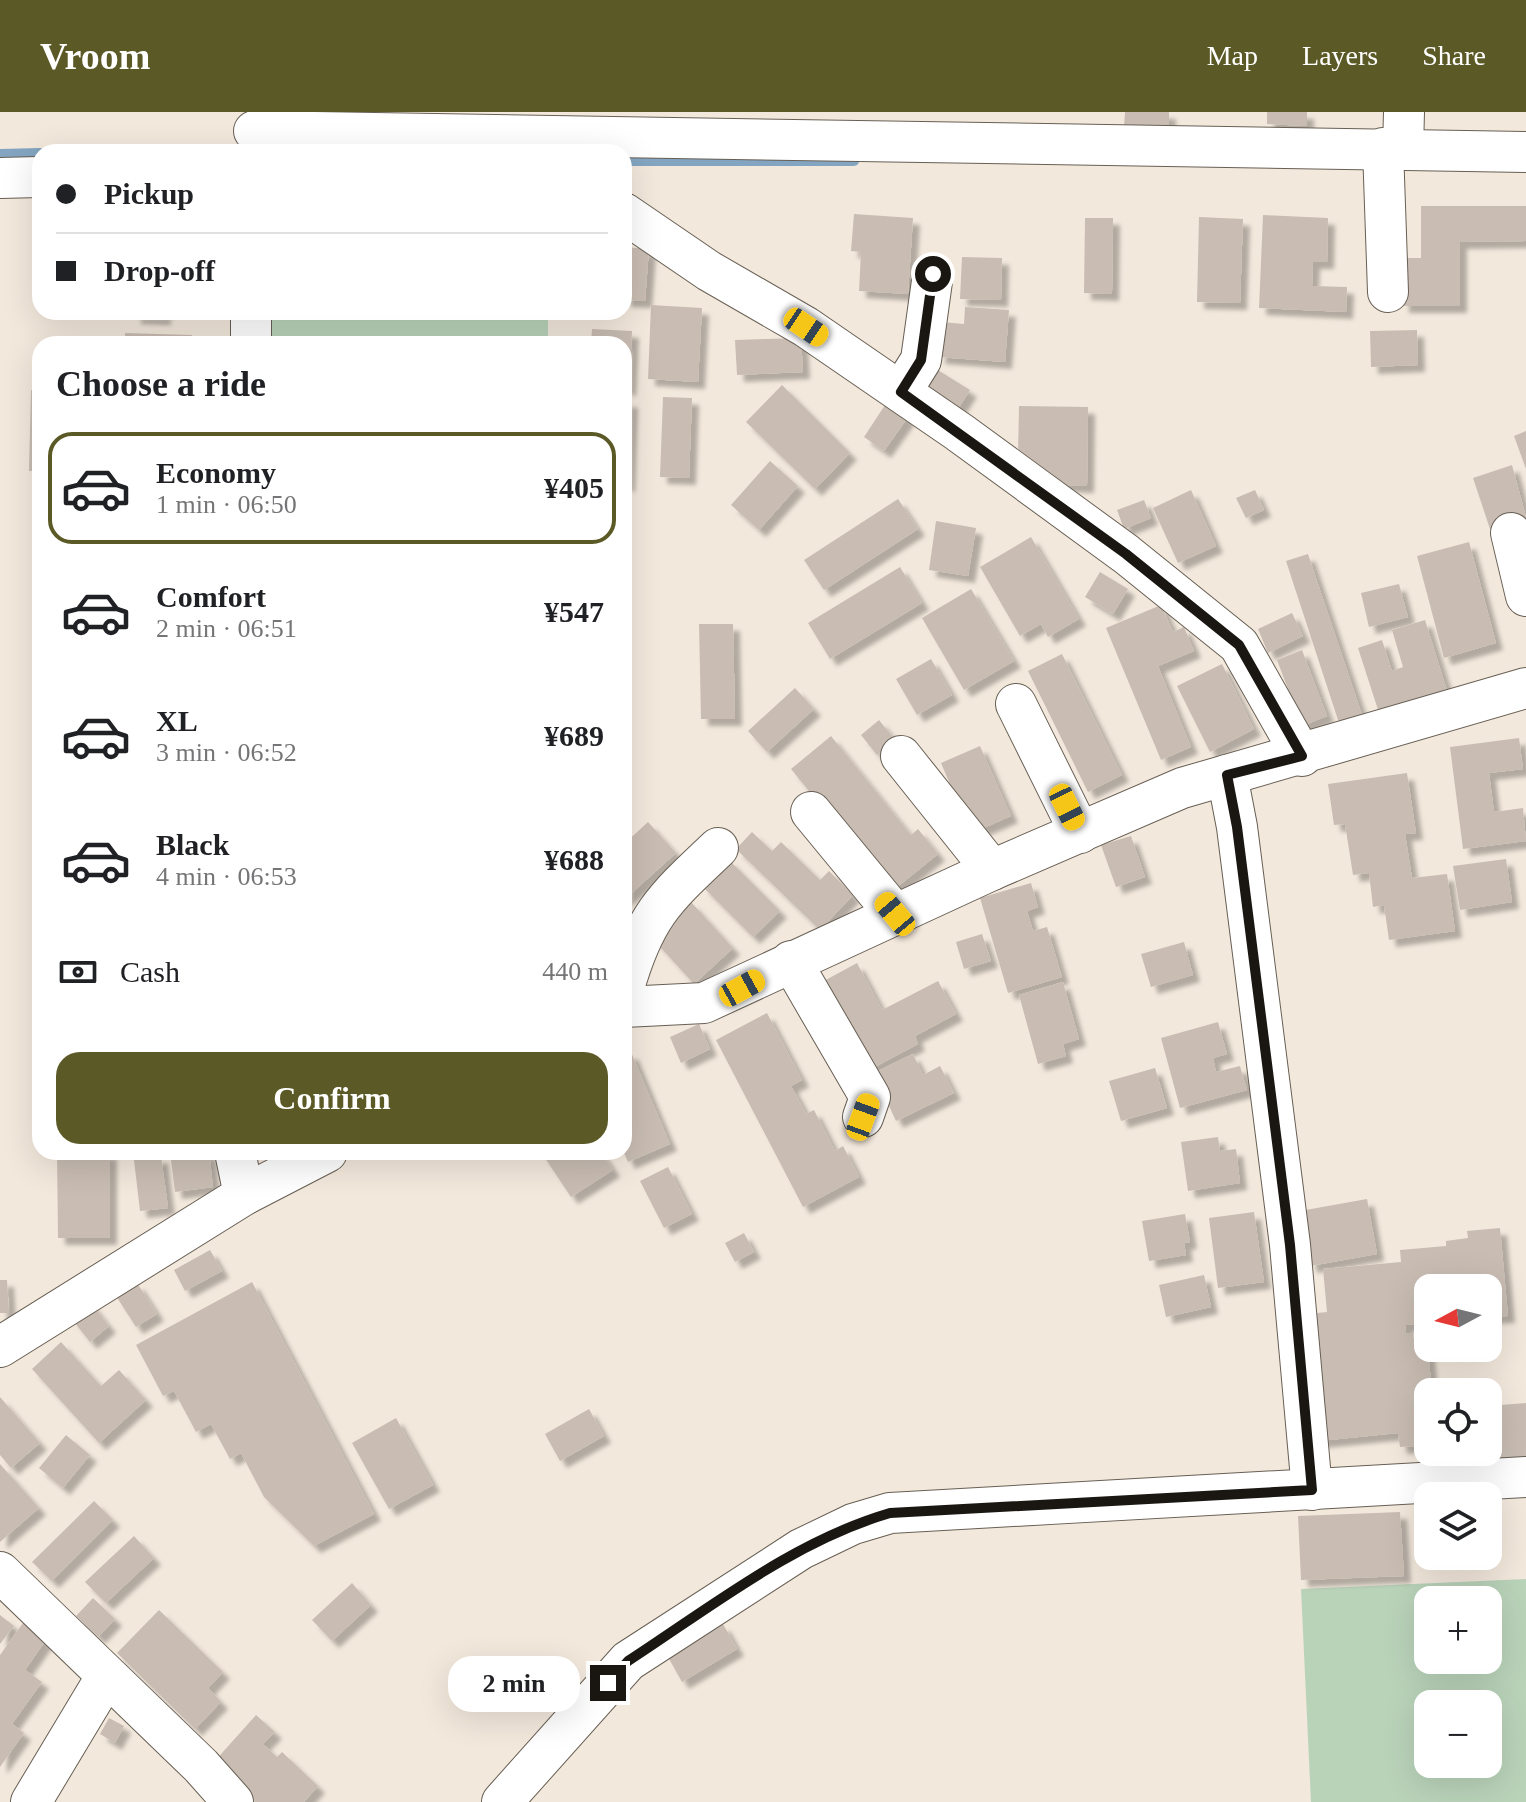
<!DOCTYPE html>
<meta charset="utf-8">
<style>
:root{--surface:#fff;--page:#f2f2f2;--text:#202124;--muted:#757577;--line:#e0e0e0;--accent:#5b5926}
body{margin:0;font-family:"Times New Roman",serif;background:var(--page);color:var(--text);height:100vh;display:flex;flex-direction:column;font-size:30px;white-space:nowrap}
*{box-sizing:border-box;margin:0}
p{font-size:26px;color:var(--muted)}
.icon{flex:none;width:44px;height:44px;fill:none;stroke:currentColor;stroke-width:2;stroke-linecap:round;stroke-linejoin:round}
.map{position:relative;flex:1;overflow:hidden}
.side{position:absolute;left:32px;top:224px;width:600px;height:824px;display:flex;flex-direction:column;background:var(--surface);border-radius:24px;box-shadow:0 8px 32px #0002}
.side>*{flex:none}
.guide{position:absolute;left:32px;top:32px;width:600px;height:176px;border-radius:24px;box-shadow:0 8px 32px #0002;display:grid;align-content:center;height:176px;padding:0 24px;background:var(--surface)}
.needle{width:52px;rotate:263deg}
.controls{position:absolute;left:1414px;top:1162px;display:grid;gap:16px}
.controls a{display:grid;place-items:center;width:88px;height:88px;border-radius:16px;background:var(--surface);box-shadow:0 8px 32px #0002;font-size:40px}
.end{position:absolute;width:36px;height:36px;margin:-18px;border:10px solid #1a1712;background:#fff;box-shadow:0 0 0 4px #fff}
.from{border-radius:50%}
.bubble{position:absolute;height:56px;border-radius:24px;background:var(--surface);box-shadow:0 8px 32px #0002;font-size:26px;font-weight:700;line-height:56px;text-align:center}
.car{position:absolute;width:24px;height:48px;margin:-24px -12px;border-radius:10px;box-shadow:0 0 6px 2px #0007;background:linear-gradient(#f5c518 24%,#345 0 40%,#f5c518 0 76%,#345 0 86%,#f5c518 0)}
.guide b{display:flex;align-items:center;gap:28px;height:76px;font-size:30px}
.guide b+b{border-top:2px solid var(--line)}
.guide i{width:20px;height:20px;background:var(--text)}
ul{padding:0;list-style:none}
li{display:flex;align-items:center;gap:24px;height:112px;margin:0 16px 12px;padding:0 8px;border:4px solid transparent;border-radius:24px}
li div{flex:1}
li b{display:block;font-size:30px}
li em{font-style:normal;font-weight:700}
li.active{border-color:var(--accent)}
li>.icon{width:72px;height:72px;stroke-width:1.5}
h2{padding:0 24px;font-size:36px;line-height:96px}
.pay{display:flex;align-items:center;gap:20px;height:88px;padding:0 24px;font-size:30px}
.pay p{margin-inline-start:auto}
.action{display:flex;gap:16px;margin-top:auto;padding:16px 24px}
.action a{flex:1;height:92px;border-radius:24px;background:var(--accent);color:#fff;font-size:32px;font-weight:700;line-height:92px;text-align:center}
header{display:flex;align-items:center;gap:48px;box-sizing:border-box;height:112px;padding:0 40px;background:var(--accent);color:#fff}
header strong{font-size:38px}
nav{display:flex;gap:44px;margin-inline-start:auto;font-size:28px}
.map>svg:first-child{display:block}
</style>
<header>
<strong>Vroom</strong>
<nav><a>Map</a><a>Layers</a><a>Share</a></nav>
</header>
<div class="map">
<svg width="1526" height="1690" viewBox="0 0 1526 1690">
<defs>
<filter id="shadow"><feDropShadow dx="7" dy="7" stdDeviation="2" flood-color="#0004"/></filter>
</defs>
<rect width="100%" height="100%" fill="#f3e8dc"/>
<g fill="#b9d3b9" fill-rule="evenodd">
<rect x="272" y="200" width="276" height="32"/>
<path d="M 1526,1467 L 1526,1690 L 1311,1690 L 1301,1477 ZM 1428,1488 L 1488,1488 L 1488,1548 L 1428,1548 ZM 1428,1592 L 1488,1592 L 1488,1652 L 1428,1652 Z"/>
</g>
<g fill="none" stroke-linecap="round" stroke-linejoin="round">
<g stroke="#83a5c1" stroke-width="10">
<path d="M 148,40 L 262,38"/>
<path d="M 0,42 L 40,41"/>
<path d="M 624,49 L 854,49"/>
</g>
</g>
<g fill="#c9bdb3" filter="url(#shadow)">
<path d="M 1125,0 L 1169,0 L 1169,13 L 1124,14 Z"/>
<path d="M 1267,0 L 1307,0 L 1307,14 L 1267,12 Z"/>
<path d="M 1421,94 L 1526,94 L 1526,129 L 1460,130 L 1460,194 L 1402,194 L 1402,146 L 1421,146 Z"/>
<path d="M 854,102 L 913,106 L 908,182 L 859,179 L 861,140 L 851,139 Z"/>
<path d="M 1263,103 L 1328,106 L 1327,150 L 1313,150 L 1312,174 L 1347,175 L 1346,200 L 1259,196 Z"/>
<path d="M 1199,105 L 1243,107 L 1240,191 L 1197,190 Z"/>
<path d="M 1085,106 L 1113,106 L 1112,182 L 1084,181 Z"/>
<path d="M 624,135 L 649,137 L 645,189 L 624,188 Z"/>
<path d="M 962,145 L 1002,146 L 1001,188 L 960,187 Z"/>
<path d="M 651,193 L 702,196 L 698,270 L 648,267 Z"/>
<path d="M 965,195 L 1009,198 L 1005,250 L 938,245 L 941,210 L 964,212 Z"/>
<path d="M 134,200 L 164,200 L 164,206 L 134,205 Z"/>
<path d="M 592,217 L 632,219 L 629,277 L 624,276 L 624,232 L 591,232 Z"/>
<path d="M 1417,218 L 1418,253 L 1371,255 L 1370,219 Z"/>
<path d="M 125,221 L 192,223 L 192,232 L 125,232 Z"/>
<path d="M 801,226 L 803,260 L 737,263 L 735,228 Z"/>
<path d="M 933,255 L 970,278 L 956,300 L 919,277 Z"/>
<path d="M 782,273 L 850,341 L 815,377 L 746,310 Z"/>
<path d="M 31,278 L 40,279 L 40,359 L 29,359 Z"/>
<path d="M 663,285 L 692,286 L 689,366 L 660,365 Z"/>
<path d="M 624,288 L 631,289 L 628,373 L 624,372 Z"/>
<path d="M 887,290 L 908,305 L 884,339 L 864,325 Z"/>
<path d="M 1019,294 L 1088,295 L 1087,374 L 1060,373 L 1018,343 Z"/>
<path d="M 1526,319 L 1526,357 L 1514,324 Z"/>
<path d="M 770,349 L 798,374 L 759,418 L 731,393 Z"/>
<path d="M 1512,353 L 1526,405 L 1490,417 L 1473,366 Z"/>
<rect x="33" y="369" width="7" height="25"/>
<path d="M 1191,378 L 1216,434 L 1178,451 L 1153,396 Z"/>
<path d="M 1255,378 L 1264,398 L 1246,406 L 1236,386 Z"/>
<path d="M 898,387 L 918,417 L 824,478 L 804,448 Z"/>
<path d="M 1144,388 L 1151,406 L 1124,417 L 1117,398 Z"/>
<path d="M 936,409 L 976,416 L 968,464 L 929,458 Z"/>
<path d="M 1031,425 L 1079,507 L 1048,525 L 1041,512 L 1020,524 L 980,455 Z"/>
<path d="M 1469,430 L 1496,531 L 1444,546 L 1417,444 Z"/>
<path d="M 1308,442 L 1362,603 L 1339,611 L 1286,449 Z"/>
<path d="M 900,455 L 922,491 L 830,547 L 808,511 Z"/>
<path d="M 1100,460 L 1128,477 L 1113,502 L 1085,485 Z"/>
<path d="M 1399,472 L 1408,505 L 1369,515 L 1361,481 Z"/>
<path d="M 971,477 L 1014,549 L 964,578 L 922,506 Z"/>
<path d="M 1161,493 L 1173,520 L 1184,515 L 1194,539 L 1158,554 L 1191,635 L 1161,648 L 1106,516 Z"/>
<path d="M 1292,501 L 1303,524 L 1268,541 L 1258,517 Z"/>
<path d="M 1425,508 L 1449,585 L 1381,607 L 1358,536 L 1382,528 L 1392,559 L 1403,555 L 1392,518 Z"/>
<path d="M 699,512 L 733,512 L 735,607 L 701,607 Z"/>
<path d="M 1302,538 L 1327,604 L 1302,614 L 1277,548 Z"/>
<path d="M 1062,542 L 1122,663 L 1088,680 L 1028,559 Z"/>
<path d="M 931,547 L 952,583 L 917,603 L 896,567 Z"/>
<path d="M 1222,552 L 1254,617 L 1210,640 L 1177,574 Z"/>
<path d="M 795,576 L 814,597 L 767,640 L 748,619 Z"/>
<path d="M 879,608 L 895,628 L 877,643 L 861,623 Z"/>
<path d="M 831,624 L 911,723 L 918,717 L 938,742 L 891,780 L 791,657 Z"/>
<path d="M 1519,626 L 1523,657 L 1489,661 L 1494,700 L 1523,696 L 1526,729 L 1463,737 L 1450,635 Z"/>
<path d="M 980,634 L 1011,704 L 979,718 L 968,693 L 960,696 L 941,651 Z"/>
<path d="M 1407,661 L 1416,721 L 1405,722 L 1412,766 L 1447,762 L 1455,819 L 1389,828 L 1384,793 L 1373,795 L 1369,761 L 1353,763 L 1345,712 L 1334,713 L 1328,672 Z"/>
<path d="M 648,710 L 676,741 L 624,788 L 624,732 Z"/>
<path d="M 752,720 L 772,739 L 781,730 L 820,768 L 829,759 L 853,783 L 820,818 L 736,737 Z"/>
<path d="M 1131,724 L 1145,765 L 1116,775 L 1101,733 Z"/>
<path d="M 728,747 L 780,799 L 753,825 L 702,774 Z"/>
<path d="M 1506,747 L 1512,790 L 1460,798 L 1453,754 Z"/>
<path d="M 1031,771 L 1038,795 L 1027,799 L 1033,819 L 1047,815 L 1062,865 L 1008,881 L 980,786 Z"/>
<path d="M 691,790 L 733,836 L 694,872 L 652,826 Z"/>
<path d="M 982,822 L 991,849 L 964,857 L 956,830 Z"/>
<path d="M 1184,830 L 1193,863 L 1151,875 L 1141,842 Z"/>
<path d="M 857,851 L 882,898 L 938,869 L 956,902 L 915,924 L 918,932 L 869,958 L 822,870 Z"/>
<path d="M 1063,870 L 1079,927 L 1063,932 L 1066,944 L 1038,952 L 1019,883 Z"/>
<path d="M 767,901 L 802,968 L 791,974 L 806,1002 L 814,998 L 835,1039 L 843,1034 L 859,1065 L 803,1095 L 716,928 Z"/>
<path d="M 1218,910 L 1227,942 L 1213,946 L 1216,960 L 1240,954 L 1247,978 L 1180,996 L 1161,926 Z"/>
<path d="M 699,912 L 710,937 L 681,951 L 670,925 Z"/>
<path d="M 631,940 L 670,1032 L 628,1050 L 624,1041 L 624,943 Z"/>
<path d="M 913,942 L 923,963 L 940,954 L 954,981 L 896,1009 L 874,961 Z"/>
<path d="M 1155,956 L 1167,996 L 1121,1009 L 1109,969 Z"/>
<path d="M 1218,1025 L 1220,1039 L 1236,1037 L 1240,1071 L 1188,1079 L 1181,1030 Z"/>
<path d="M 57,1040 L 110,1040 L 110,1126 L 58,1126 Z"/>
<path d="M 170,1040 L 209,1040 L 213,1075 L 175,1080 Z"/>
<path d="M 541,1040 L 601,1040 L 613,1058 L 571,1085 Z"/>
<path d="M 161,1044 L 168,1096 L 140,1099 L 134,1048 Z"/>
<path d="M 668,1055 L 692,1102 L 664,1116 L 640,1069 Z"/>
<path d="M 1367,1087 L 1377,1142 L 1310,1154 L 1300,1099 Z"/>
<path d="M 1254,1100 L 1264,1170 L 1218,1176 L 1209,1106 Z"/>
<path d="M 1185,1102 L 1190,1130 L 1184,1131 L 1186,1143 L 1149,1149 L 1142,1109 Z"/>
<path d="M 1500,1116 L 1508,1204 L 1488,1205 L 1488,1176 L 1428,1176 L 1428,1211 L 1405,1213 L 1406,1221 L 1413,1221 L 1413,1230 L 1427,1229 L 1432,1280 L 1417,1285 L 1420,1317 L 1428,1317 L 1428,1333 L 1400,1335 L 1398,1321 L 1319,1329 L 1308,1202 L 1327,1200 L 1323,1157 L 1401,1150 L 1400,1138 L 1446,1134 L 1446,1129 L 1468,1126 L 1467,1119 Z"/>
<path d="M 744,1121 L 754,1140 L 735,1150 L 725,1131 Z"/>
<path d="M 210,1138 L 222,1159 L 185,1179 L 174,1158 Z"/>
<path d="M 1204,1163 L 1211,1195 L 1166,1205 L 1159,1173 Z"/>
<path d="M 0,1168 L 7,1168 L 9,1201 L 0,1201 Z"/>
<path d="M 252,1170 L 374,1402 L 314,1434 L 264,1385 L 241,1341 L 230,1347 L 211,1312 L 196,1320 L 174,1279 L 163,1284 L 136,1233 Z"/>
<path d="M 137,1171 L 157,1202 L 136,1215 L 116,1184 Z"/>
<path d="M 90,1190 L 109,1214 L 90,1230 L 71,1206 Z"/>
<path d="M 61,1230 L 101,1274 L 119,1258 L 146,1288 L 99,1331 L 32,1257 Z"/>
<path d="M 0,1285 L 40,1331 L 11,1356 L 0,1343 Z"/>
<path d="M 1526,1291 L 1526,1353 L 1441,1361 L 1439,1340 L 1488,1340 L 1488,1294 Z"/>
<path d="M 589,1297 L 604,1324 L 560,1349 L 545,1322 Z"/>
<path d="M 396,1306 L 433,1373 L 389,1397 L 352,1331 Z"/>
<path d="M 66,1323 L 90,1343 L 63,1376 L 39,1356 Z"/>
<path d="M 0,1352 L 39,1396 L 0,1430 Z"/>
<path d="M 94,1389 L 113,1408 L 52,1469 L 32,1450 Z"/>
<path d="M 1400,1400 L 1404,1464 L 1301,1468 L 1298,1404 Z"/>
<path d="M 134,1424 L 154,1446 L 106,1491 L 85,1470 Z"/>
<path d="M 352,1471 L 371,1493 L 332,1529 L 312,1508 Z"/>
<path d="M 93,1486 L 115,1507 L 98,1525 L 76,1504 Z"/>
<path d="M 159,1498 L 223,1560 L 208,1576 L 221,1590 L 195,1617 L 117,1541 Z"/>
<path d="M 0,1503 L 14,1514 L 0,1532 Z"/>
<path d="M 23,1511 L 46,1528 L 25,1558 L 42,1570 L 12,1612 L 24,1621 L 0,1655 L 0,1543 Z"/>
<path d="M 723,1512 L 737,1537 L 682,1570 L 668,1545 Z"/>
<path d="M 256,1603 L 275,1620 L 263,1632 L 277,1645 L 282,1640 L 318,1674 L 304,1690 L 255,1690 L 213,1651 Z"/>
<path d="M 109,1606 L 124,1614 L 115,1631 L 100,1622 Z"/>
</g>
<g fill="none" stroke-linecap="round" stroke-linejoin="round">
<defs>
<g id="minor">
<path d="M 254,19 L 1526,40"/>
<path d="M 1383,36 L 1388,180"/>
<path d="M 1403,37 L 1404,0"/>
<path d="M 0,66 L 40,65"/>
<path d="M 624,101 L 709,159 L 806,215 L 959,320 L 1126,442 L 1239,533 L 1302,644"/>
<path d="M 251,232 L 251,200"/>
<path d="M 901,280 L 921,248 L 933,162"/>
<path d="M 1511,421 L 1526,484"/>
<path d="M 1016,592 L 1080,721"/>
<path d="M 901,644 L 992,758"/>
<path d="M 1227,663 L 1237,715 L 1290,1133 L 1312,1378"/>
<path d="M 811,700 L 895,802"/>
<path d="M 791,849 L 870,985 L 863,1005"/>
<path d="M 624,876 C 645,803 664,787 718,736"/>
<path d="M 624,895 L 704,891 L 992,758 L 1182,676 L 1526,576"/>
<path d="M 235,1040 L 244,1083"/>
<path d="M 0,1235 L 244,1083 L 327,1040"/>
<path d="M 0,1460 L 201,1654 L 233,1690"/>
<path d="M 31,1690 L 106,1565"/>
<path d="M 502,1690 L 628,1549 L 801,1437 L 853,1412 L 890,1401 L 1526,1365"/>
</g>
</defs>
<use href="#minor" stroke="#685f54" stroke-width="42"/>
<use href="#minor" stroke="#fff" stroke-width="40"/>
</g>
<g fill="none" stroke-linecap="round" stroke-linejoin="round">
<path stroke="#1a1712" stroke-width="10" d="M 608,1571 L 628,1549 C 711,1495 794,1429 890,1401 L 1312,1378 L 1290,1133 L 1237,715 L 1227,663 L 1302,644 L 1239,533 L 1126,442 L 901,280 L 921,248 L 933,162"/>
</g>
</svg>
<div class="controls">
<a><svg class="needle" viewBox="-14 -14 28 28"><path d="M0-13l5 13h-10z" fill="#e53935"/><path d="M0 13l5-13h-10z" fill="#757577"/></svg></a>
<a><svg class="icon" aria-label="locate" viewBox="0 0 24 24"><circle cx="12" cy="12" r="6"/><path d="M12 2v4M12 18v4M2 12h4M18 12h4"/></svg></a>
<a><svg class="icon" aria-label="layers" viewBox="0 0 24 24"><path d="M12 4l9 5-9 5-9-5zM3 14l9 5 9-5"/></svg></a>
<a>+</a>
<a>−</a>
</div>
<i class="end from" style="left:933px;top:162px"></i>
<i class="end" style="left:608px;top:1571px"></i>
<div class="bubble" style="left:448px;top:1544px;width:132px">2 min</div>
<i class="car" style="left:806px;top:215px;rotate:124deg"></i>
<i class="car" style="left:1067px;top:695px;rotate:154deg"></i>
<i class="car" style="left:895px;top:802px;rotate:320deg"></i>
<i class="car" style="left:742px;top:876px;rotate:61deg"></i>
<i class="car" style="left:863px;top:1005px;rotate:20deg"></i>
<div class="guide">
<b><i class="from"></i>Pickup</b>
<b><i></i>Drop-off</b>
</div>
<section class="side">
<h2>Choose a ride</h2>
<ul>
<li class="active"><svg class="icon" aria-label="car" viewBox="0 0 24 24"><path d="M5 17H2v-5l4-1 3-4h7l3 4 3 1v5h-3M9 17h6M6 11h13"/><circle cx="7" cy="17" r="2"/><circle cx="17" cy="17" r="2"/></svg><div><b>Economy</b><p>1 min · 06:50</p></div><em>¥405</em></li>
<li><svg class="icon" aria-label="car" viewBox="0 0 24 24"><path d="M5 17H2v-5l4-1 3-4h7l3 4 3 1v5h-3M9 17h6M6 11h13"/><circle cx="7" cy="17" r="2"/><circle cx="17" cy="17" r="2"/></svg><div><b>Comfort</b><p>2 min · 06:51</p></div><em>¥547</em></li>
<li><svg class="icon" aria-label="car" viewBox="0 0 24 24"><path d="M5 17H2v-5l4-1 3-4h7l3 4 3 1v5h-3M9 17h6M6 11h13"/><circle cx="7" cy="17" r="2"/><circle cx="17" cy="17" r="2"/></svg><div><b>XL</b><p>3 min · 06:52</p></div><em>¥689</em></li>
<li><svg class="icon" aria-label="car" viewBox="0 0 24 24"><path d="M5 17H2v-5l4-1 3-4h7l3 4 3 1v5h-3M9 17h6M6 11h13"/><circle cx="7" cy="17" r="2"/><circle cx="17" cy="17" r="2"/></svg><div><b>Black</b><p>4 min · 06:53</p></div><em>¥688</em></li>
</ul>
<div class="pay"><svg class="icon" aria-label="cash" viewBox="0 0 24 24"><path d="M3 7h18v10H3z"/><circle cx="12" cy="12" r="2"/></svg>Cash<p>440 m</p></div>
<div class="action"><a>Confirm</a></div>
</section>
</div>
